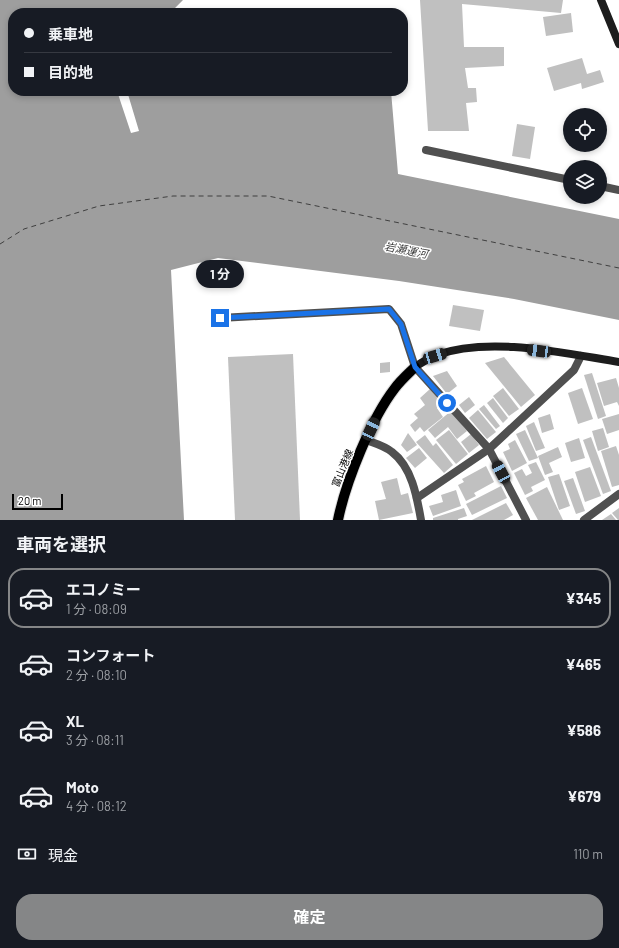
<!DOCTYPE html>
<html lang="ja">
<meta charset="utf-8">
<style>
:root{--surface:#171b24;--page:#242831;--text:#f1f3f6;--muted:#9ea1a6;--line:#363941;--accent:#858687}
body{margin:0;font-family:Barlow,"Noto Sans JP",sans-serif;background:var(--page);color:var(--text);height:100vh;display:flex;flex-direction:column;font-size:15px;white-space:nowrap}
*{box-sizing:border-box;margin:0}
p{font-size:13px;color:var(--muted)}
.icon{flex:none;width:22px;height:22px;fill:none;stroke:currentColor;stroke-width:2;stroke-linecap:round;stroke-linejoin:round}
.map{position:relative;height:520px;overflow:hidden}
.details{display:flex;flex-direction:column;background:var(--surface);flex:1}
.details>*{flex:none}
.guide{position:absolute;left:8px;top:8px;width:400px;height:88px;border-radius:16px;box-shadow:0 2px 6px #0003;display:grid;align-content:center;height:88px;padding:0 16px;background:var(--surface)}
.buttons{position:absolute;left:563px;top:108px;display:grid;gap:8px}
.buttons a{display:grid;place-items:center;width:44px;height:44px;border-radius:50%;background:var(--surface);box-shadow:0 2px 6px #0003;font-size:20px}
.scale{position:absolute;left:12px;bottom:10px;width:51px;box-sizing:border-box;padding-left:4px;border:2px solid #000;border-top:0;font-size:11px;line-height:14px;white-space:nowrap;color:#000;-webkit-text-stroke:3px #fff;paint-order:stroke}
.end{position:absolute;width:18px;height:18px;margin:-9px;border:5px solid #1a73e8;background:#fff;box-shadow:0 0 0 2px #fff}
.from{border-radius:50%}
.bubble{position:absolute;height:28px;border-radius:14px;background:var(--surface);box-shadow:0 2px 6px #0003;font-size:13px;font-weight:700;line-height:28px;text-align:center}
.car{position:absolute;width:12px;height:24px;margin:-12px -6px;border-radius:5px;box-shadow:0 0 3px 1px #0007;background:linear-gradient(#222 24%,#8ab4d8 0 40%,#222 0 76%,#8ab4d8 0 86%,#222 0)}
.guide b{display:flex;align-items:center;gap:14px;height:38px;font-size:15px}
.guide b+b{border-top:1px solid var(--line)}
.guide i{width:10px;height:10px;background:var(--text)}
ul{padding:0;list-style:none}
li{display:flex;align-items:center;gap:12px;height:60px;margin:0 8px 6px;padding:0 8px;border:2px solid transparent;border-radius:16px}
li div{flex:1}
li b{display:block;font-size:15px}
li em{font-style:normal;font-weight:700}
li.on{border-color:var(--accent)}
li>.icon{width:36px;height:36px;stroke-width:1.5}
h2{padding:0 16px;font-size:18px;line-height:48px}
.pay{display:flex;align-items:center;gap:10px;height:44px;padding:0 16px;font-size:15px}
.pay p{margin-inline-start:auto}
.primary-button{display:flex;gap:8px;margin-top:auto;padding:8px 16px}
.primary-button a{flex:1;height:46px;border-radius:16px;background:var(--accent);color:#fff;font-size:16px;font-weight:700;line-height:46px;text-align:center}
.map>svg:first-child{display:block}
</style>
<div class="map">
<svg width="619" height="520" viewBox="0 0 619 520">
<rect width="100%" height="100%" fill="#fff"/>
<path fill="#9e9e9e" d="M 0,0 L 183,0 L 170,13 L 13,13 L 13,91 L 117,91 L 131,133 L 139,131 L 127,91 L 391,91 L 398,174 L 619,219 L 619,320 L 514,299 L 399,281 L 218,258 L 171,270 L 184,520 L 0,520 Z"/>
<g fill="none" stroke-linecap="round" stroke-linejoin="round">
<path stroke="#3f3f3f" stroke-width="1" stroke-dasharray="5 4" stroke-linecap="butt" d="M 0,244 L 24,229 L 99,206 L 173,196 L 268,196 L 619,268"/>
</g>
<g fill="#c0c0c0">
<path d="M 420,0 L 563,0 L 561,13 L 462,4 L 464,47 L 504,47 L 504,66 L 465,68 L 468,88 L 476,88 L 477,102 L 466,103 L 469,131 L 428,131 Z"/>
<path d="M 571,13 L 573,32 L 546,36 L 543,17 Z"/>
<path d="M 582,58 L 587,74 L 600,70 L 604,82 L 582,89 L 581,83 L 554,91 L 547,68 Z"/>
<path d="M 517,124 L 535,127 L 530,159 L 512,156 Z"/>
<path d="M 453,305 L 484,310 L 480,331 L 449,326 Z"/>
<path d="M 293,354 L 300,520 L 235,520 L 228,357 Z"/>
<path d="M 504,357 L 535,395 L 521,407 L 485,363 Z"/>
<path d="M 390,362 L 390,372 L 380,373 L 380,363 Z"/>
<path d="M 447,371 L 457,386 L 447,394 L 433,376 Z"/>
<path d="M 592,373 L 606,416 L 598,419 L 584,375 Z"/>
<path d="M 616,378 L 619,388 L 619,406 L 617,402 L 604,406 L 597,383 Z"/>
<path d="M 503,388 L 519,409 L 509,416 L 493,396 Z"/>
<path d="M 582,388 L 593,419 L 578,424 L 568,393 Z"/>
<path d="M 430,389 L 442,404 L 437,408 L 443,417 L 424,432 L 420,427 L 415,432 L 410,425 L 418,418 L 414,414 L 425,405 L 420,398 Z"/>
<path d="M 469,397 L 475,405 L 465,413 L 459,405 Z"/>
<path d="M 493,398 L 508,418 L 503,423 L 487,403 Z"/>
<path d="M 484,405 L 500,426 L 496,429 L 479,409 Z"/>
<path d="M 478,410 L 496,432 L 487,439 L 469,418 Z"/>
<path d="M 451,411 L 467,431 L 457,439 L 448,427 L 435,438 L 428,430 Z"/>
<path d="M 550,414 L 554,429 L 542,433 L 538,418 Z"/>
<path d="M 619,414 L 619,430 L 607,434 L 602,419 Z"/>
<path d="M 534,422 L 545,448 L 536,451 L 526,426 Z"/>
<path d="M 603,428 L 609,447 L 598,451 L 592,431 Z"/>
<path d="M 449,430 L 468,454 L 456,464 L 436,440 Z"/>
<path d="M 525,430 L 538,458 L 529,461 L 516,434 Z"/>
<path d="M 408,433 L 417,445 L 407,452 L 401,445 Z"/>
<path d="M 471,434 L 479,445 L 469,453 L 461,442 Z"/>
<path d="M 425,435 L 433,446 L 436,443 L 453,465 L 444,473 L 416,442 Z"/>
<path d="M 591,437 L 611,491 L 603,494 L 583,440 Z"/>
<path d="M 579,438 L 585,458 L 571,462 L 565,443 Z"/>
<path d="M 515,440 L 527,463 L 512,471 L 503,452 L 510,449 L 508,444 Z"/>
<path d="M 616,446 L 619,455 L 619,485 L 612,487 L 601,451 Z"/>
<path d="M 558,447 L 562,457 L 549,463 L 553,472 L 545,475 L 538,456 Z"/>
<path d="M 419,448 L 427,458 L 415,468 L 406,458 Z"/>
<path d="M 536,462 L 545,480 L 531,487 L 533,491 L 525,495 L 514,473 L 522,469 L 526,476 L 532,473 L 528,465 Z"/>
<path d="M 486,466 L 494,482 L 474,493 L 476,496 L 466,501 L 458,485 L 464,482 L 462,479 Z"/>
<path d="M 590,467 L 601,496 L 585,502 L 575,472 Z"/>
<path d="M 559,474 L 570,506 L 559,510 L 548,477 Z"/>
<path d="M 397,478 L 401,495 L 408,493 L 413,513 L 379,520 L 375,501 L 386,499 L 381,482 Z"/>
<path d="M 573,478 L 585,511 L 576,514 L 564,481 Z"/>
<path d="M 501,486 L 507,498 L 472,515 L 466,504 Z"/>
<path d="M 547,487 L 563,520 L 538,520 L 526,498 Z"/>
<path d="M 456,490 L 461,506 L 433,516 L 429,506 L 443,502 L 441,495 Z"/>
<path d="M 506,503 L 513,515 L 504,520 L 472,520 Z"/>
<path d="M 464,508 L 467,516 L 458,519 L 458,520 L 433,520 L 433,518 Z"/>
<path d="M 619,508 L 619,520 L 618,520 L 612,513 Z"/>
<path d="M 611,514 L 616,520 L 602,520 Z"/>
</g>
<g fill="none" stroke-linecap="round" stroke-linejoin="round">
<defs>
<path id="primary" d="M 338,520 C 346,481 371,419 395,388 C 401,380 408,374 415,367"/>
</defs>
<use href="#primary" stroke="#dbdbdb" stroke-width="12"/>
<path stroke="#505050" stroke-width="8" d="M 220,318 L 389,309 L 401,324 L 415,367"/>
<g stroke="#505050" stroke-width="8">
<path d="M 426,150 L 570,180"/>
<path d="M 600,186 L 619,190"/>
<path d="M 415,367 L 489,449 L 526,520"/>
<path d="M 366,440 C 374,443 385,446 392,452 C 412,467 417,497 421,520"/>
<path d="M 417,498 L 489,449 L 574,370 L 581,356"/>
<path d="M 584,520 L 619,494"/>
</g>
<g stroke="#1d1d1d" stroke-width="8">
<path d="M 601,0 L 619,44"/>
<path d="M 415,367 C 421,363 429,358 436,355 C 490,336 563,353 619,362"/>
</g>
<use href="#primary" stroke="#000" stroke-width="10"/>
</g>
<g fill="none" stroke-linecap="round" stroke-linejoin="round">
<path stroke="#1a73e8" stroke-width="5" d="M 220,318 L 389,309 L 401,324 L 415,367 L 447,403"/>
</g>
<g text-anchor="middle" stroke-width="3" stroke-linejoin="round" paint-order="stroke">
<g font-size="10" fill="#000" stroke="#fff">
<text transform="translate(342 468) rotate(-68)" y="4">富山港線</text>
</g>
<g font-size="11" font-style="italic" fill="#3f3f3f" stroke="#fff">
<text transform="translate(406 250) rotate(11)" y="4">岩瀬運河</text>
</g>
</g>
</svg>
<div class="buttons">
<a><svg class="icon" aria-label="locate" viewBox="0 0 24 24"><circle cx="12" cy="12" r="6"/><path d="M12 2v4M12 18v4M2 12h4M18 12h4"/></svg></a>
<a><svg class="icon" aria-label="layers" viewBox="0 0 24 24"><path d="M12 4l9 5-9 5-9-5zM3 14l9 5 9-5"/></svg></a>
</div>
<div class="scale">20 m</div>
<i class="end from" style="left:447px;top:403px"></i>
<i class="end" style="left:220px;top:318px"></i>
<div class="bubble" style="left:196px;top:260px;width:48px">1 分</div>
<i class="car" style="left:539px;top:351px;rotate:277deg"></i>
<i class="car" style="left:435px;top:356px;rotate:74deg"></i>
<i class="car" style="left:371px;top:429px;rotate:25deg"></i>
<i class="car" style="left:501px;top:472px;rotate:332deg"></i>
<div class="guide">
<b><i class="from"></i>乗車地</b>
<b><i></i>目的地</b>
</div>
</div>
<section class="details">
<h2>車両を選択</h2>
<ul>
<li class="on"><svg class="icon" aria-label="car" viewBox="0 0 24 24"><path d="M5 17H2v-5l4-1 3-4h7l3 4 3 1v5h-3M9 17h6M6 11h13"/><circle cx="7" cy="17" r="2"/><circle cx="17" cy="17" r="2"/></svg><div><b>エコノミー</b><p>1 分 · 08:09</p></div><em>¥345</em></li>
<li><svg class="icon" aria-label="car" viewBox="0 0 24 24"><path d="M5 17H2v-5l4-1 3-4h7l3 4 3 1v5h-3M9 17h6M6 11h13"/><circle cx="7" cy="17" r="2"/><circle cx="17" cy="17" r="2"/></svg><div><b>コンフォート</b><p>2 分 · 08:10</p></div><em>¥465</em></li>
<li><svg class="icon" aria-label="car" viewBox="0 0 24 24"><path d="M5 17H2v-5l4-1 3-4h7l3 4 3 1v5h-3M9 17h6M6 11h13"/><circle cx="7" cy="17" r="2"/><circle cx="17" cy="17" r="2"/></svg><div><b>XL</b><p>3 分 · 08:11</p></div><em>¥586</em></li>
<li><svg class="icon" aria-label="car" viewBox="0 0 24 24"><path d="M5 17H2v-5l4-1 3-4h7l3 4 3 1v5h-3M9 17h6M6 11h13"/><circle cx="7" cy="17" r="2"/><circle cx="17" cy="17" r="2"/></svg><div><b>Moto</b><p>4 分 · 08:12</p></div><em>¥679</em></li>
</ul>
<div class="pay"><svg class="icon" aria-label="cash" viewBox="0 0 24 24"><path d="M3 7h18v10H3z"/><circle cx="12" cy="12" r="2"/></svg>現金<p>110 m</p></div>
<div class="primary-button"><a>確定</a></div>
</section>
